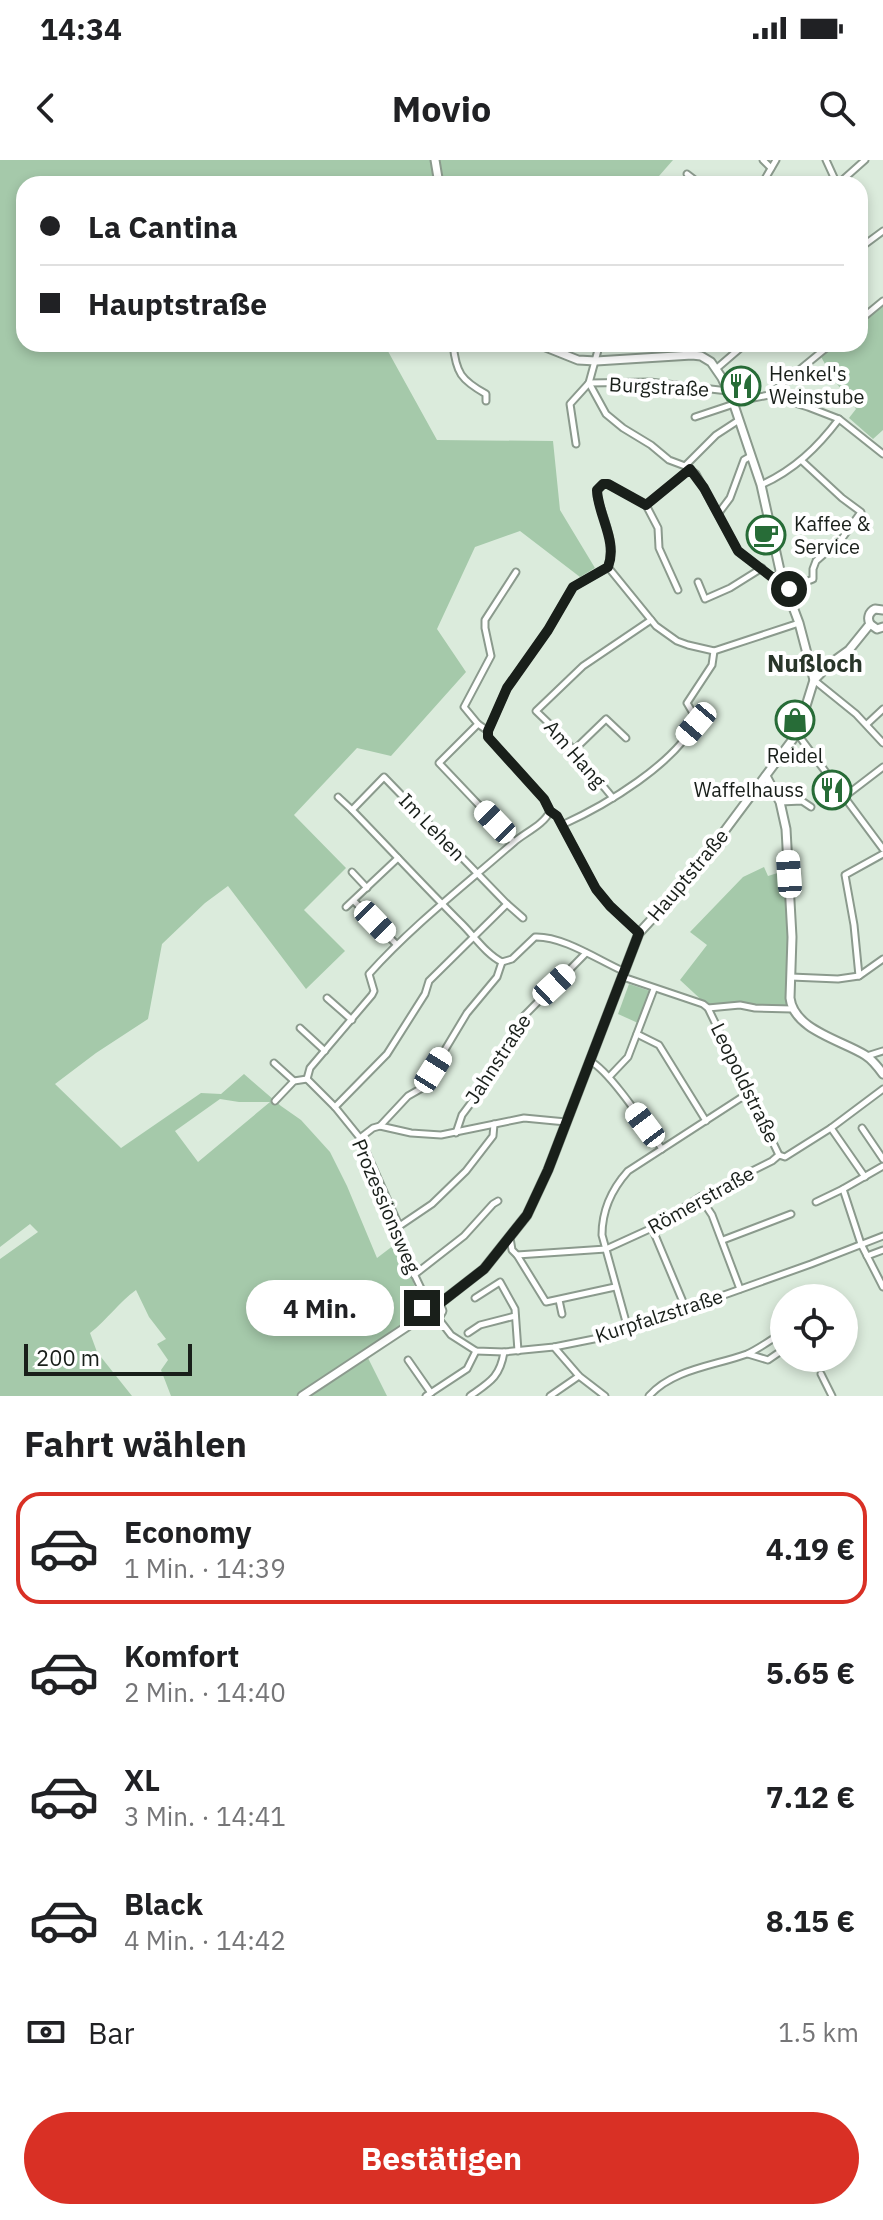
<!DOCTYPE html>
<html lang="de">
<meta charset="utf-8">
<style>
:root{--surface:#fff;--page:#f2f2f2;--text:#202124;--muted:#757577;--line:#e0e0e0;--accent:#d93025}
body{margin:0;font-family:"IBM Plex Sans",sans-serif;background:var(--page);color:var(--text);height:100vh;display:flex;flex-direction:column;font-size:30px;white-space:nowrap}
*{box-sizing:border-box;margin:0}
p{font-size:26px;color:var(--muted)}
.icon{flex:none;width:44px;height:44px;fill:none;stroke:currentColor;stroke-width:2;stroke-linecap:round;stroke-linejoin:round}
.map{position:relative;height:1236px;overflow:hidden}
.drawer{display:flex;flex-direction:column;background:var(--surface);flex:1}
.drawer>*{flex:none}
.banner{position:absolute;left:16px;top:16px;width:852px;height:176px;border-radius:24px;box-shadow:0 4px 12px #0003;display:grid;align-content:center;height:176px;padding:0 24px;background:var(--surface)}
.buttons{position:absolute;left:770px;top:1124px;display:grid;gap:16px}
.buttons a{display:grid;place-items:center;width:88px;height:88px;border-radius:50%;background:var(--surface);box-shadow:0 4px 12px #0003;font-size:40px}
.scale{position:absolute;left:24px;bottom:20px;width:168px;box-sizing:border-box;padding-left:8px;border:4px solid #191f1a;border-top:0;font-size:22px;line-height:28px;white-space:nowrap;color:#191f1a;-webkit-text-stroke:6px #fff;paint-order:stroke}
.end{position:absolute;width:36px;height:36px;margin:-18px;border:10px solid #191f1a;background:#fff;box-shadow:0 0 0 4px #fff}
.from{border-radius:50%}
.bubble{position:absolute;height:56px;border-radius:28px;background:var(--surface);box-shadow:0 4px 12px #0003;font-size:26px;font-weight:700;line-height:56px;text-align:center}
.car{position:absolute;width:24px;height:48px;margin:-24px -12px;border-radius:10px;box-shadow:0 0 6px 2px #0007;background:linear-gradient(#fff 24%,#345 0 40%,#fff 0 76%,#345 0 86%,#fff 0)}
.banner b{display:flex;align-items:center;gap:28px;height:76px;font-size:30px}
.banner b+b{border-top:2px solid var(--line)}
.banner i{width:20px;height:20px;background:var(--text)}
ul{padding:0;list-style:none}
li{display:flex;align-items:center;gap:24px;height:112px;margin:0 16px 12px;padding:0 8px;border:4px solid transparent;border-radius:24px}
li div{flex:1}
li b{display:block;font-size:30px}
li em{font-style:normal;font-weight:700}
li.active{border-color:var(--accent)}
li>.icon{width:72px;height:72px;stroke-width:1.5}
h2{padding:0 24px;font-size:36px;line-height:96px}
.pay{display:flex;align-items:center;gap:20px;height:88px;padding:0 24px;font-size:30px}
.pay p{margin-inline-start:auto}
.button{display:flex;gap:16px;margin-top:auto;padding:16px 24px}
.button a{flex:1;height:92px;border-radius:48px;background:var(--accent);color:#fff;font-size:32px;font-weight:700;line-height:92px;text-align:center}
.status{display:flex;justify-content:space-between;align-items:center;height:56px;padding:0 40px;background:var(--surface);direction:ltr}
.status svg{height:22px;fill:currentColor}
header{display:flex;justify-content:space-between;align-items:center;height:104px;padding:0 24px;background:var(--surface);font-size:36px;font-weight:700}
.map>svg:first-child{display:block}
</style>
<div class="status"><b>14:34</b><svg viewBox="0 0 49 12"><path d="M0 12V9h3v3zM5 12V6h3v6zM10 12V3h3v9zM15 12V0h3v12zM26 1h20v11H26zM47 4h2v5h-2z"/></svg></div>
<header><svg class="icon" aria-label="back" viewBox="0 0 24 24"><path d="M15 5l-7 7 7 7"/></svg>Movio<svg class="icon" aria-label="search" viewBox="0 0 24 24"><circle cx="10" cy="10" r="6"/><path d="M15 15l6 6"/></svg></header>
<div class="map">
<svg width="883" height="1236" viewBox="0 0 883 1236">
<rect width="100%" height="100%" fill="#dbebdc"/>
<g fill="#a5c9aa" fill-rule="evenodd">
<path d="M 0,0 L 673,0 L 652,24 L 24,24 L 24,184 L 384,184 L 437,280 L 553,281 L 560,350 L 595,408 L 580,417 L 520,371 L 475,387 L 437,469 L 466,512 L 391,596 L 357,588 L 294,655 L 346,708 L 304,750 L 345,791 L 306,829 L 228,726 L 205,743 L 162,784 L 148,859 L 96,893 L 55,924 L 121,988 L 201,933 L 221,934 L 244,914 L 281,946 L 301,960 L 330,992 L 347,1026 L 377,1098 L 398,1082 C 407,1107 423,1131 412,1157 L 350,1203 L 296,1236 L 171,1236 L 161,1210 L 168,1200 L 157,1184 L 166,1179 L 149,1157 L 136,1130 C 119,1142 107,1160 90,1173 L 97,1192 L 132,1236 L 0,1236 L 0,1099 L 38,1072 L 30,1064 L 0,1087 ZM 220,939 L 239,942 L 270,942 L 198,1002 L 175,971 Z"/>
<path d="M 883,144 L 883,270 L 873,279 L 849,258 L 856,249 L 834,220 L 820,195 L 833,184 L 860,184 L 860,163 Z"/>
<path d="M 764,707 L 768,716 L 784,711 C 793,756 789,801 788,846 L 708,846 L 680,820 L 707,785 L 690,772 L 743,717 Z"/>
<path d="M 629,824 L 650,831 L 638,863 L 618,854 Z"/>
<path d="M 368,1198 L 387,1236 L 307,1236 Z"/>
</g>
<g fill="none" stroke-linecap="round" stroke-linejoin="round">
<defs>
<g id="street">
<path d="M 763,0 L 771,8"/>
<path d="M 826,0 L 837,24"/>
<path d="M 687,14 L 700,24"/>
<path d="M 762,24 L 776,0"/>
<path d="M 838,24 L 865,0"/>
<path d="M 860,88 L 883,71"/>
<path d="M 860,160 L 883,141"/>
<path d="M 453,184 C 456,213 461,220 486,234 L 486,241"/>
<path d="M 602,184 L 598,190 L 589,223 L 606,254 L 623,268 L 651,285 L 669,300 L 685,306 L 696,314 L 738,391 L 773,418 L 781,415"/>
<path d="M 716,209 L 745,184"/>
<path d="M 589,223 L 650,222 L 728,231"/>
<path d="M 770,234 L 831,184"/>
<path d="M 733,242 L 769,235 L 808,247 L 839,259 L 883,294"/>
<path d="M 695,257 L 734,244"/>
<path d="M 576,284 L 570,244 L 589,223"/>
<path d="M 685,306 L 716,275 L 739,260"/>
<path d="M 761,325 C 794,310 817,288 839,259"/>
<path d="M 646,345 L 690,309"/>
<path d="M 718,354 L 730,338 L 744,300 L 751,296"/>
<path d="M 608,407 L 573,427 L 548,470 L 507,528 L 488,571 L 488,577 L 544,639 L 550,651 L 557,656 L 596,729 L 610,746 L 639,773"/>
<path d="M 608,407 L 656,466 L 677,481 L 688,485 L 714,491 L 799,463"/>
<path d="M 608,407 C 617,385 603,358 597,336 L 597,330 L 603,324 L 608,324 L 646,345 L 658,368 L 659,388 L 678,430"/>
<path d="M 698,422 L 705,439 L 730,428 L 762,408"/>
<path d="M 786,430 L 813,419 L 813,409 L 816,401 L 824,394 L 833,391 L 861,352 L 842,338 L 802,301"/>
<path d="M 814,520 L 856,554 L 883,583"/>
<path d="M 478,564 L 439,603 L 514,682"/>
<path d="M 867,564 L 883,549"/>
<path d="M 488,571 L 478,564 L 464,547 L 491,496 L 485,468 L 485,460 L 516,412"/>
<path d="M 796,572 L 883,689"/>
<path d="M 574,590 L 606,559 L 626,578"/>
<path d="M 338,637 L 352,650"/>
<path d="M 844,637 L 883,607"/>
<path d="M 613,638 L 561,575 L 536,551 L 583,506 L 651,460"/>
<path d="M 780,642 L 802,641 L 811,647"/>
<path d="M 562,665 C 606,645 675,604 697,560 L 687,543 L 712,505 L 714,491"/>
<path d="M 352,712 L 367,728"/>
<path d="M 354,741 L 396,784"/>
<path d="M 507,744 L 523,758"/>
<path d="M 346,747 L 398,698"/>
<path d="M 859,816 L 854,765 L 845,715 L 883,694"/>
<path d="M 623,817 L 703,844 L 708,848 L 779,995"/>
<path d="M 791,817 L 838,819 L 859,816 L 883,799"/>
<path d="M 327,838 L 352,860"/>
<path d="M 708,848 L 740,845 L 755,848 L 792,849"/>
<path d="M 300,868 L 325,891"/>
<path d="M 637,874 L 659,885 L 706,961"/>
<path d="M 867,896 L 883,891"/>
<path d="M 590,901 C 610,911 647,968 662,989"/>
<path d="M 274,903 L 294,921"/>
<path d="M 609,917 L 628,897 L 654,829"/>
<path d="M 307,919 L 310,908 L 372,835 L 374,831 L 369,814 C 413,765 464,726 513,683 C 524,673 544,665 550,651"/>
<path d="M 307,919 L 335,947 L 360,978 L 397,1061 L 407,1099 L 427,1141"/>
<path d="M 275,941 L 294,921 L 307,919"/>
<path d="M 335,947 L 387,894 L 425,834 L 429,821 L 507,744 L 384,617 L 352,650 C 389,688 424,726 462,764 C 474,776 487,795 502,802 L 512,799 L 535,777 C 563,776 598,800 623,811"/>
<path d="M 380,966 L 408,936 L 422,928 L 467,853 L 497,817 L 502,802"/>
<path d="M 831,968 L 865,1017"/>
<path d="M 862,968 L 883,999"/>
<path d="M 456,973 L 462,955 L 491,916 L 522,858 L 586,793"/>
<path d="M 360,978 L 373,968 L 380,966 L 411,973 L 441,975 L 524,958 L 566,962"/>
<path d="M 883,1006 L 843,1029 L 861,1084 L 883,1127"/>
<path d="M 700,1037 L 712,1055 L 740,1129"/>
<path d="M 816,1042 L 843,1029"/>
<path d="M 398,1067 L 432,1044 L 466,1011 L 493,976 L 494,964"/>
<path d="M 652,1068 L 686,1149"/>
<path d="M 510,1078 L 512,1090 L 517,1095 L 546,1142 L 615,1127"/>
<path d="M 723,1080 L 791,1054"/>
<path d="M 517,1095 L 606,1089 L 652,1068 L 700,1037 L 772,1001 L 779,995 L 785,997 L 831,968 L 883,929"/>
<path d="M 867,1096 L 883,1090"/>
<path d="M 414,1115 L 464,1076 L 493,1044 L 498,1041"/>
<path d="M 475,1138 L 500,1122 L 515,1149 L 518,1191"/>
<path d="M 559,1140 L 562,1154"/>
<path d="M 438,1158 L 451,1175 L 476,1191 L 504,1192 L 554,1187 L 609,1176 L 811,1104 L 883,1076"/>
<path d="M 628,1169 L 602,1075 C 602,1050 611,1030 628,1011 L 750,932"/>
<path d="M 468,1173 L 480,1165 L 515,1156"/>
<path d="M 554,1187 L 579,1216 L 605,1236"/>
<path d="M 748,1194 L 768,1200 L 784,1189"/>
<path d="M 408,1200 L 431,1233"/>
<path d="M 821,1214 L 832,1236"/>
<path d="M 426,1236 L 467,1209 L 476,1191"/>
<path d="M 470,1236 C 490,1222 500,1217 504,1192"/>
<path d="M 550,1236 L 579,1216"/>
<path d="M 649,1236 C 673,1209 714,1206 747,1194 C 756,1190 765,1184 774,1178 L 780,1180 L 784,1187"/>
</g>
<g id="secondary">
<path d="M 435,0 L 439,24"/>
<path d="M 538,184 L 578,200 L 596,201 L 692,195 L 701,196 L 711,202 L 722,218 L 733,242 L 761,325 L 781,415 L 799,463 L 814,520"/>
<path d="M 870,464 L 877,469 L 883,467"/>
<path d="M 766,616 L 780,642 L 786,669 L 792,777 L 790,838 C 794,870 841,880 865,895 C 873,900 878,907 883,914"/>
<path d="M 439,1144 L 484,1109 L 527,1055 L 548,1010 L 639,773 L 688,720 L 793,579 L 801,562 L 814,520 L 831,503 L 849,490 L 870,464 C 867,458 869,452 875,449 L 883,450"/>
<path d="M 423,1156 L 431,1161 L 438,1158 L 442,1151 L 439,1144"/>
<path d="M 423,1156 L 422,1148 L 427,1141 L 434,1140 L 439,1144"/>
<path d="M 302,1236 L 423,1156"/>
</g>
</defs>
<use href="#street" stroke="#8b9a8d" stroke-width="9"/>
<use href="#secondary" stroke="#8b9a8d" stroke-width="11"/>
<use href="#street" stroke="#fff" stroke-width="5"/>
<use href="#secondary" stroke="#fff" stroke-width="7"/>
</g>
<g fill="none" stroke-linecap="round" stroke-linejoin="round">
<path stroke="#191f1a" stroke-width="10" d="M 422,1148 L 429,1141 L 434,1140 L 439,1144 L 484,1109 L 527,1055 L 548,1010 L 639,773 L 610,746 L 596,729 L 557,656 L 550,651 L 544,639 L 488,577 L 488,571 L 507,528 L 548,470 L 573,427 L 608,407 C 618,381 598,356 597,330 L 603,324 L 608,324 L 646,345 L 690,309 L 704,328 L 738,391 L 773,418 L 781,415 L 786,430 L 789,429"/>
</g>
<defs>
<symbol id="restaurant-ring" viewBox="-11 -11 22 22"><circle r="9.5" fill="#fff" stroke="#276c37" stroke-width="1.5"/><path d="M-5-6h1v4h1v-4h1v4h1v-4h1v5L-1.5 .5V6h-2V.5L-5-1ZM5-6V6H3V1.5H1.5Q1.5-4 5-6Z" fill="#276c37"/></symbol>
<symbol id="cafe-ring" viewBox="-11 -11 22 22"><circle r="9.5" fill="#fff" stroke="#276c37" stroke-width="1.5"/><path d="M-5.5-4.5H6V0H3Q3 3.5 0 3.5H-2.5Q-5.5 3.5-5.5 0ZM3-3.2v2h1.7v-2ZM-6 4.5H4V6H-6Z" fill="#276c37"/></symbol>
<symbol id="shop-ring" viewBox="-11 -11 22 22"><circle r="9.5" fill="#fff" stroke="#276c37" stroke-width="1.5"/><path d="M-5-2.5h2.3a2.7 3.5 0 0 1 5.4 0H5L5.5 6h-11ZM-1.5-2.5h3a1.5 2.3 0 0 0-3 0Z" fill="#276c37"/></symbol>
</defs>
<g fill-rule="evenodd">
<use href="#restaurant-ring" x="719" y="204" width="44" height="44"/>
<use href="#cafe-ring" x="744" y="353" width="44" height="44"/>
<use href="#shop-ring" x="773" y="538" width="44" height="44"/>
<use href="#restaurant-ring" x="810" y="608" width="44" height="44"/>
</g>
<g text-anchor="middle" stroke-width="8" stroke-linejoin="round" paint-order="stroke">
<g font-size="20" fill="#191f1a" stroke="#fff" text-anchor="start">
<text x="769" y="221">Henkel's<tspan x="769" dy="23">Weinstube</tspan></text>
<text x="794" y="371">Kaffee &amp;<tspan x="794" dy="23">Service</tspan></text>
<text x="795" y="603" text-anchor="middle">Reidel</text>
<text x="804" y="637" text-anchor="end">Waffelhauss</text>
</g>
<g font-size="20" fill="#191f1a" stroke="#fff">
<text transform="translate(659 227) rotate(3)" y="7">Burgstraße</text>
<text transform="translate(575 594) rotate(49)" y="7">Am Hang</text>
<text transform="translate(432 667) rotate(46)" y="7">Im Lehen</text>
<text transform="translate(688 715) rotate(-50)" y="7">Hauptstraße</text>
<text transform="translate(498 899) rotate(-57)" y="7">Jahnstraße</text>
<text transform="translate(745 923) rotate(64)" y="7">Leopoldstraße</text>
<text transform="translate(701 1040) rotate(-29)" y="7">Römerstraße</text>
<text transform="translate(386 1046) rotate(67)" y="7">Prozessionsweg</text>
<text transform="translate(659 1156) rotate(-18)" y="7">Kurpfalzstraße</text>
</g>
<g font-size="24" font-weight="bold" fill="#283529" stroke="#fff">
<text x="815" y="512">Nußloch</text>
</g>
</g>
</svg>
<div class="buttons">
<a><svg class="icon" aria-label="locate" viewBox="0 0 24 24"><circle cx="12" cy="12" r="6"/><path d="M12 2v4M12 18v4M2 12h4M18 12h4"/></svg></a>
</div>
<div class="scale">200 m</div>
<i class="end from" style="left:789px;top:429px"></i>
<i class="end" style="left:422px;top:1148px"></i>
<div class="bubble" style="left:246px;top:1120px;width:148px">4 Min.</div>
<i class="car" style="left:696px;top:564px;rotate:220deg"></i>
<i class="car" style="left:495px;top:662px;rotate:316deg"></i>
<i class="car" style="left:789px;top:714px;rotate:356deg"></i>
<i class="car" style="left:375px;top:762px;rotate:136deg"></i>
<i class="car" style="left:554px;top:825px;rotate:47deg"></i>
<i class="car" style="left:433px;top:910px;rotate:32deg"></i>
<i class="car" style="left:645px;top:965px;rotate:323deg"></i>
<div class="banner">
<b><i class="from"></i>La Cantina</b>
<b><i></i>Hauptstraße</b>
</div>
</div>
<section class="drawer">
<h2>Fahrt wählen</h2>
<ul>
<li class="active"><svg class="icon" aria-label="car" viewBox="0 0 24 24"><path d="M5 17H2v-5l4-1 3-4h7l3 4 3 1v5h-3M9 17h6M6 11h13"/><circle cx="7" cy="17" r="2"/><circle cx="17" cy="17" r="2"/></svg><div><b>Economy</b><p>1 Min. · 14:39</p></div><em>4.19 €</em></li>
<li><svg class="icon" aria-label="car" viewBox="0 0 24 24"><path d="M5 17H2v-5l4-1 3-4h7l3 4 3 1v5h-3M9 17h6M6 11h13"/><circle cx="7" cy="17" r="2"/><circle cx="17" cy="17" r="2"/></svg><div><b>Komfort</b><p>2 Min. · 14:40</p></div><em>5.65 €</em></li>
<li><svg class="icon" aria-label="car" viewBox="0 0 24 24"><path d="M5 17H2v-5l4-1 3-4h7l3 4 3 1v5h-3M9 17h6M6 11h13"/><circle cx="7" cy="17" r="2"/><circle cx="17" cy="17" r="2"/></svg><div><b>XL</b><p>3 Min. · 14:41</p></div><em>7.12 €</em></li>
<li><svg class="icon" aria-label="car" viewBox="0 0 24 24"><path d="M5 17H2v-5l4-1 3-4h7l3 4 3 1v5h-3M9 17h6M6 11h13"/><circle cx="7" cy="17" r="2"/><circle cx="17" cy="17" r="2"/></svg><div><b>Black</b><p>4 Min. · 14:42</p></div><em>8.15 €</em></li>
</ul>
<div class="pay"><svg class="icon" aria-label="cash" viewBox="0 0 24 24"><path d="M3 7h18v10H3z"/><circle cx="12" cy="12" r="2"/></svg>Bar<p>1.5 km</p></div>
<div class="button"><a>Bestätigen</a></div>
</section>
